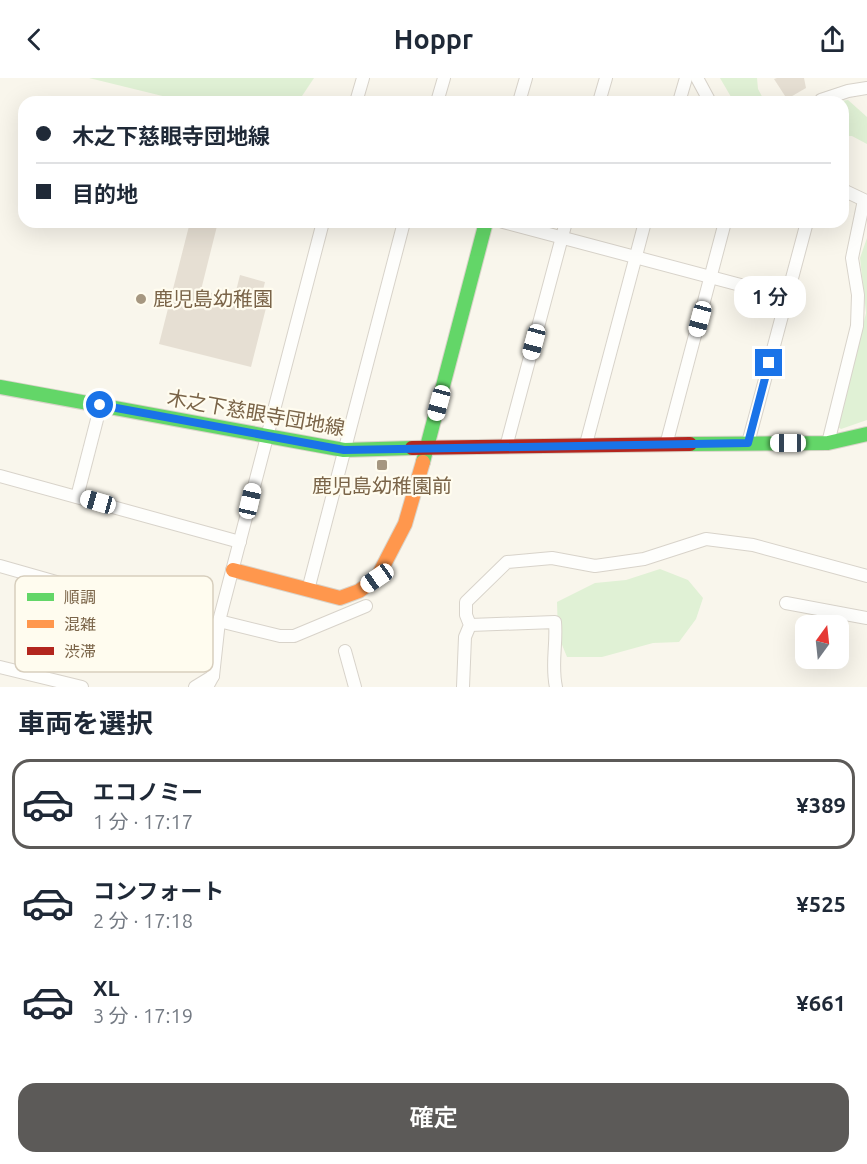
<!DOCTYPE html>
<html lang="ja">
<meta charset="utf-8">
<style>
:root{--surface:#fff;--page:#f2f2f3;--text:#1f2937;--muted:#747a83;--line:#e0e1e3;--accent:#5c5a58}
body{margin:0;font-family:Ubuntu,"Noto Sans JP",sans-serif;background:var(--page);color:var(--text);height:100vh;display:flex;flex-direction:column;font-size:22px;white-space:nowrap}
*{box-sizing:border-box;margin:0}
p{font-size:20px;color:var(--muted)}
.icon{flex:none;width:33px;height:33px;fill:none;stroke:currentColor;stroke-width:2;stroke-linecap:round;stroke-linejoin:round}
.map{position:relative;height:609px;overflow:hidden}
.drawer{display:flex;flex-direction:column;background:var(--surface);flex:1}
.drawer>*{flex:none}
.top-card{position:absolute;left:18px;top:18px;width:831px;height:132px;border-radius:18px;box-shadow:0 6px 24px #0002;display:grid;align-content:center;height:132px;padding:0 18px;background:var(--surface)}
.needle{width:39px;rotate:15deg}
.buttons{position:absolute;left:795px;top:537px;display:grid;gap:12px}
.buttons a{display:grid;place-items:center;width:54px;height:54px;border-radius:12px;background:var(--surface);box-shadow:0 6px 24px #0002;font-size:30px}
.end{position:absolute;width:27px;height:27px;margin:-14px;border:8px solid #1a73e8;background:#fff;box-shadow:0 0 0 3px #fff}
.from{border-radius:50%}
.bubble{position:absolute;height:42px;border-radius:18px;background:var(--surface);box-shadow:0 6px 24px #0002;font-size:20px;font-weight:600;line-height:42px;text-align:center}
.car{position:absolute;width:18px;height:36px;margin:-18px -9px;border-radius:8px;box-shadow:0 0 4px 2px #0007;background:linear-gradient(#fff 24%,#345 0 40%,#fff 0 76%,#345 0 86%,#fff 0)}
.top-card b{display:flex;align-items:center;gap:21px;height:57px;font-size:22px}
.top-card b+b{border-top:2px solid var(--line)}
.top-card i{width:15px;height:15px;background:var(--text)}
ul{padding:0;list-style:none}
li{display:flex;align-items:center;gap:18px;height:90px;margin:0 12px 9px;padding:0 6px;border:3px solid transparent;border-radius:18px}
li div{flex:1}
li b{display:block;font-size:22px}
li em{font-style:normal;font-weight:600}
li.selected{border-color:var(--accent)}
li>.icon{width:54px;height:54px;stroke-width:1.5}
h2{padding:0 18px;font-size:27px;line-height:72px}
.primary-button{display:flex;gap:12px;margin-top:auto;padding:12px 18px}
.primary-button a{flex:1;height:69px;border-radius:18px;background:var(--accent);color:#fff;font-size:24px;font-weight:600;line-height:69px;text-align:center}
header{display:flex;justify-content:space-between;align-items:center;height:78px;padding:0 18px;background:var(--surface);font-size:27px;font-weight:600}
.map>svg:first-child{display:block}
</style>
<header><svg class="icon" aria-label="back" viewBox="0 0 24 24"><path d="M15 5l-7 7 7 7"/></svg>Hoppr<svg class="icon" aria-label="share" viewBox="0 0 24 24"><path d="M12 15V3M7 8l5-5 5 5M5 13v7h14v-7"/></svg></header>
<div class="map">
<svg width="867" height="609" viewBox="0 0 867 609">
<rect width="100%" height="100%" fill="#f9f6ec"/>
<g fill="#e0f1d5">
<path d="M 89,0 L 314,0 L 298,24 L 187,24 Z"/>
<path d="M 720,0 L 757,0 L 758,11 L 765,24 L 734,24 Z"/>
<path d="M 848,22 L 867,39 L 867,66 L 852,58 L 843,58 L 843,24 L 834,24 Z"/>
<path d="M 867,160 L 867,342 L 841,351 L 838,349 L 866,235 L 860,180 Z"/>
<path d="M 660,491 L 688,502 L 703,520 L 696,541 L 679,564 L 653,565 L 602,579 L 567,579 L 558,557 L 557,524 L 595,505 L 626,502 Z"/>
</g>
<g fill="#e6dfd3">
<path d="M 777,0 L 804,0 L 806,10 L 787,21 L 774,1 Z"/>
<path d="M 190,144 L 218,144 L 201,212 L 234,221 L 240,197 L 265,204 L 260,224 L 267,226 L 251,289 L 159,266 Z"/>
</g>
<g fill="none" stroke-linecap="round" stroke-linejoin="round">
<defs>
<g id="street">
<path d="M 697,0 L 710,24"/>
<path d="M 821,22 L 848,13 L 867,10"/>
<path d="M 356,24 L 363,0"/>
<path d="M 437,24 L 444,0"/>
<path d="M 519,24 L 526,0"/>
<path d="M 599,24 L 606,0"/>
<path d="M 679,24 L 686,0"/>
<path d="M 503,144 L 786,219"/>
<path d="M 748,365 L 807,144"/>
<path d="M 828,365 L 857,248 L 858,217 L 852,180 L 864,122 L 843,112"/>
<path d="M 586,366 L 645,144"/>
<path d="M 666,367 L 725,144"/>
<path d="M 506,369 L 566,144"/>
<path d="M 0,398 L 240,464"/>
<path d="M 77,419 L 101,326"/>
<path d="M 0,488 L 218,550"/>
<path d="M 308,512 L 404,144"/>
<path d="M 786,525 L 867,540"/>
<path d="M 219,543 L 280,558 L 294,558 L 366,528"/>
<path d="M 470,547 L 555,544 C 557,566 551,587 556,609"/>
<path d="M 345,573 L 355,609"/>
<path d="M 0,589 L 82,609"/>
<path d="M 195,609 L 213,598"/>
<path d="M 207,609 L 213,598 L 219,543 L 323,144"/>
<path d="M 463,609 L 465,559 L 470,547 L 466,537 L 466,524 L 507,484 L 552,480 L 595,488 L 644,481 L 706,461 L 753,467 L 867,498"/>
</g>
<g id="fast">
<path d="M 0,309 L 344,372 L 412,370"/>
<path d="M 690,366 L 828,365 L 867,356"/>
<path d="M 423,384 L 486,144"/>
</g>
<path id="slow" d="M 233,492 L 340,520 L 359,513 L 377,500 L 405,446 L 423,384"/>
<path id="jam" d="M 412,370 L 690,366"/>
</defs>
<use href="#street" stroke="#d8d3ca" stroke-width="14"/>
<use href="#fast" stroke="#d9d3c9" stroke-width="16"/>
<use href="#slow" stroke="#d9d3c9" stroke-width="16"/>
<use href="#jam" stroke="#d9d3c9" stroke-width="16"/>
<use href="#street" stroke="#fefefc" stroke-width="12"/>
<use href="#fast" stroke="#63d668" stroke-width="14"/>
<use href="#slow" stroke="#ff974d" stroke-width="14"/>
<use href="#jam" stroke="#b3261e" stroke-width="14"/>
</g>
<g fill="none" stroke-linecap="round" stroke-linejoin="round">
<path stroke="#1a73e8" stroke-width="8" d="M 100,327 L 344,372 L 748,365 L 769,285"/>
</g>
<g fill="#a69781" stroke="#fffcef" stroke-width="2">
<circle cx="141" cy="221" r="6"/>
<rect x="376" y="381" width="12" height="12" rx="3"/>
</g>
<g text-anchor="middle" stroke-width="4.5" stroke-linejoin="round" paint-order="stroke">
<g font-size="20" fill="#7a6448" stroke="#fffcef" text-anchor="start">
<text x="153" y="228">鹿児島幼稚園</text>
<text x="382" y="415" text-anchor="middle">鹿児島幼稚園前</text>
</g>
<g font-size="20" fill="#7a6448" stroke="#fffcef">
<text transform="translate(256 335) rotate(10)" y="7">木之下慈眼寺団地線</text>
</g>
</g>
<rect x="15" y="498" width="198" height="96" rx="9" fill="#fffcef" stroke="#d7cebd" stroke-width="1.5"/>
<rect x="27" y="515" width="27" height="8" fill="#63d668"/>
<rect x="27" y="542" width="27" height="8" fill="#ff974d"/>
<rect x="27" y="569" width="27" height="8" fill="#b3261e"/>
<g font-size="16" fill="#7a6448">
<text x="64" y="525">順調</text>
<text x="64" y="552">混雑</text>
<text x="64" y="579">渋滞</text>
</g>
</svg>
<div class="buttons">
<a><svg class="needle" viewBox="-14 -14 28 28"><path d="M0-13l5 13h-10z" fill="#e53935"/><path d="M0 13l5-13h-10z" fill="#747a83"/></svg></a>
</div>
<i class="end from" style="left:100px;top:327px"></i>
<i class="end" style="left:769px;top:285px"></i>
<div class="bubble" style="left:734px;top:198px;width:72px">1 分</div>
<i class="car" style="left:700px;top:241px;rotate:195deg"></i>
<i class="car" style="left:534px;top:264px;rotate:195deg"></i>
<i class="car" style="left:439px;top:325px;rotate:195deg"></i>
<i class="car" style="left:788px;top:365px;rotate:270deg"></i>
<i class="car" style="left:250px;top:423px;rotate:13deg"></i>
<i class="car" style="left:98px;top:424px;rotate:286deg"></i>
<i class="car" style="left:377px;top:500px;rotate:235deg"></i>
<div class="top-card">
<b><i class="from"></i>木之下慈眼寺団地線</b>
<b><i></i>目的地</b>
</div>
</div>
<section class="drawer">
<h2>車両を選択</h2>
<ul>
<li class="selected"><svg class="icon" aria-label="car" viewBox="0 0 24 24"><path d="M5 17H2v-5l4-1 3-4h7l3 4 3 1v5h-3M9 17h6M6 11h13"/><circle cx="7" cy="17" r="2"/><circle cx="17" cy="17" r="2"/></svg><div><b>エコノミー</b><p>1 分 · 17:17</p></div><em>¥389</em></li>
<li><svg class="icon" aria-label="car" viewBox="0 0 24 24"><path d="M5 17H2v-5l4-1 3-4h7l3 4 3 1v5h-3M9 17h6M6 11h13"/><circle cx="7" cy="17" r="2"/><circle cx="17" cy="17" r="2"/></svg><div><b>コンフォート</b><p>2 分 · 17:18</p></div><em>¥525</em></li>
<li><svg class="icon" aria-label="car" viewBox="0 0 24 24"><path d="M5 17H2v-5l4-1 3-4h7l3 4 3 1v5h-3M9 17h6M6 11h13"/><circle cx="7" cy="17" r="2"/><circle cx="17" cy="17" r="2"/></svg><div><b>XL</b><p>3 分 · 17:19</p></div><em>¥661</em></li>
</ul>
<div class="primary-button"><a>確定</a></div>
</section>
